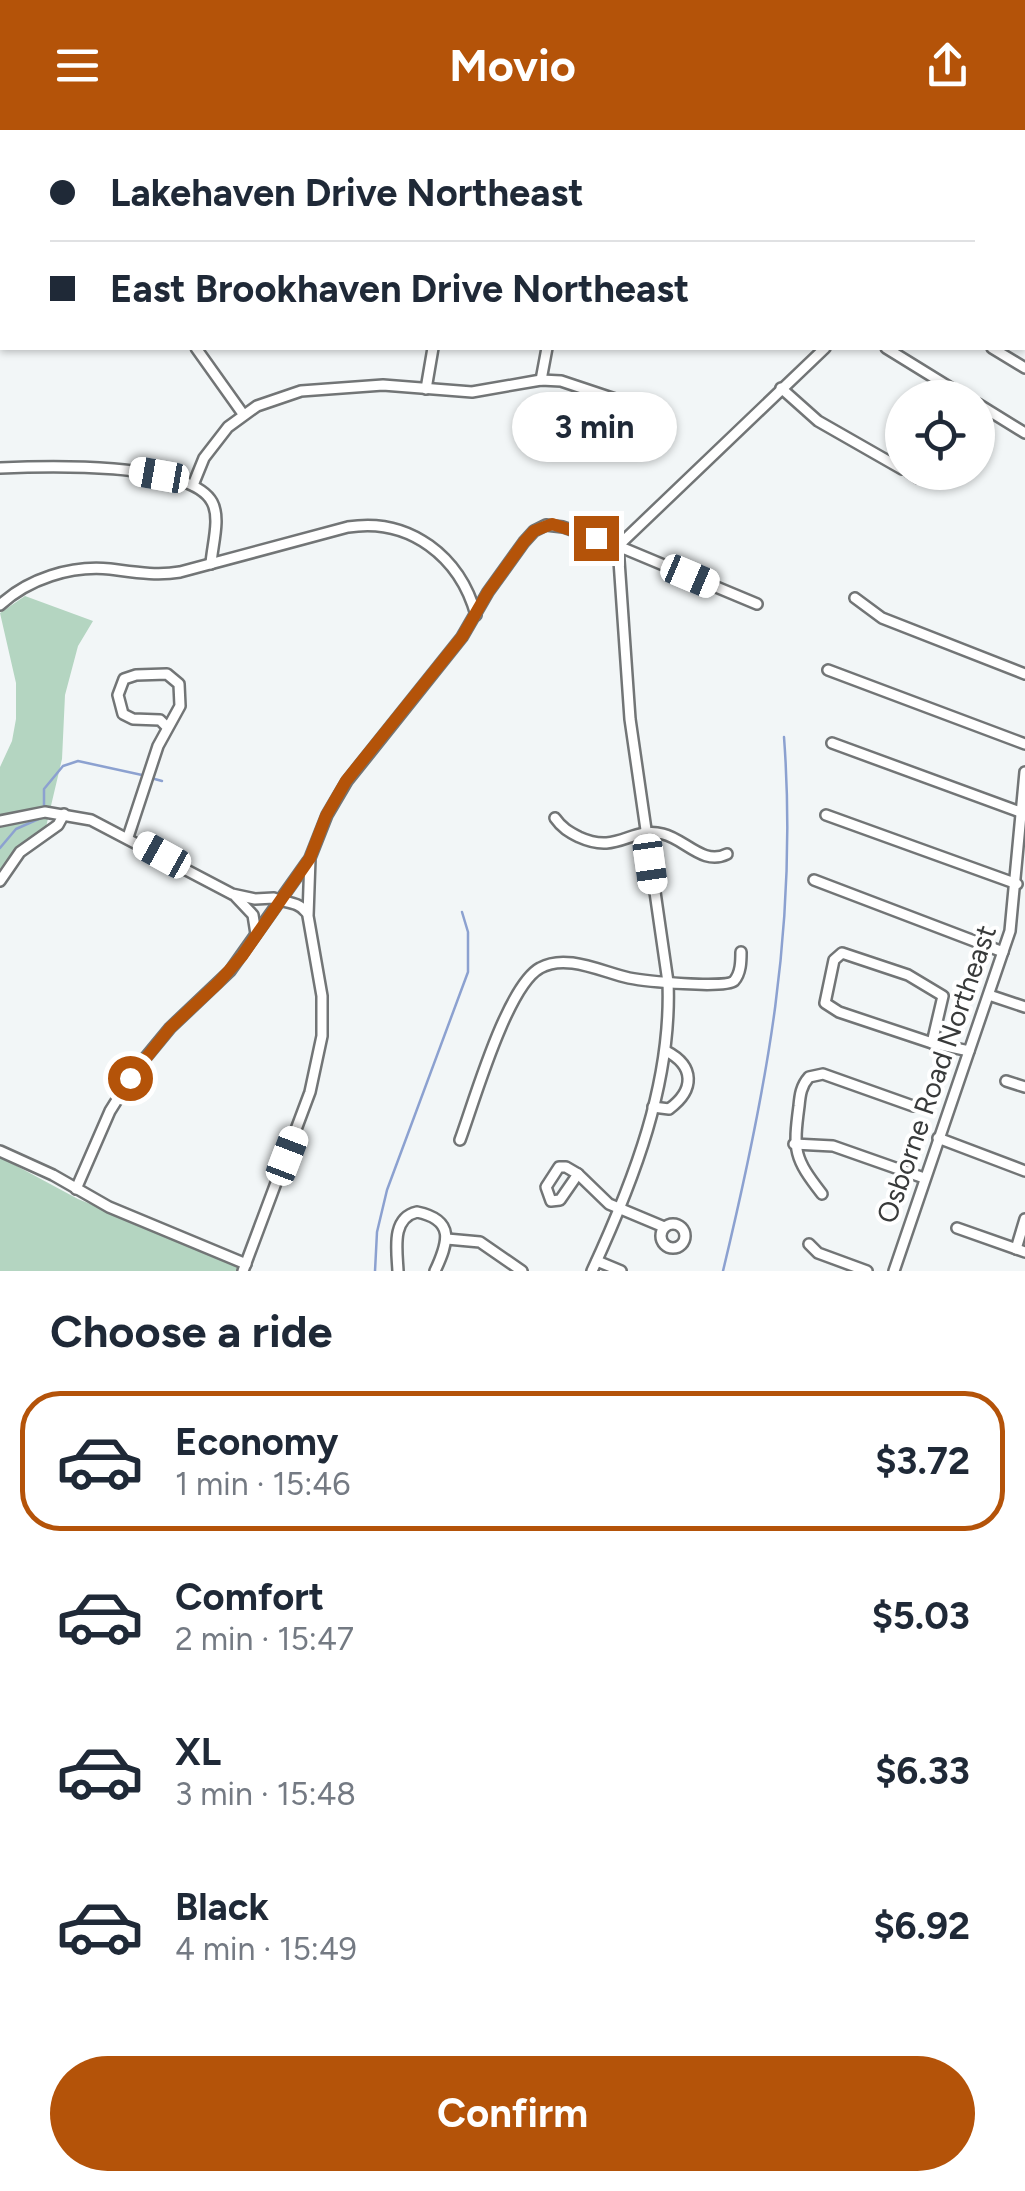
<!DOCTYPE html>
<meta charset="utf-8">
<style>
:root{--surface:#fff;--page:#f2f2f3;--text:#1f2937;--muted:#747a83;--line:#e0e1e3;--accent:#b45309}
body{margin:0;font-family:Figtree,sans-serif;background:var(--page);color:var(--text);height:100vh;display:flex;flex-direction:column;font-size:38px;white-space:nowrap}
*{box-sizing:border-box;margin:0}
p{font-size:32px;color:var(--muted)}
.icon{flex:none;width:55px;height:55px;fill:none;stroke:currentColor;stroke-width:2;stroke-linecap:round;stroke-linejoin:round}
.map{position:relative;height:1141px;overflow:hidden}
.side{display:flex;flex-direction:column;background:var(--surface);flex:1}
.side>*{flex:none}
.top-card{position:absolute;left:0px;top:0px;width:1025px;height:220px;box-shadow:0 2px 8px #0004;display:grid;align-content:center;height:220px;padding:0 50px;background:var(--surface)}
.buttons{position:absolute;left:885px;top:250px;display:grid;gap:20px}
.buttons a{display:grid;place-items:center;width:110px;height:110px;border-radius:50%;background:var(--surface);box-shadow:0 2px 8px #0004;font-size:50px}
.end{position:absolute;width:45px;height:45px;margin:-22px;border:12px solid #b45309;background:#fff;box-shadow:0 0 0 5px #fff}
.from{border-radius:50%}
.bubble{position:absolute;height:70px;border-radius:35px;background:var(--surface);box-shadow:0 2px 8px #0004;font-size:32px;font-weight:700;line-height:70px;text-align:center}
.car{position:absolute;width:30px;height:60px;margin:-30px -15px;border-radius:12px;box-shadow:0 0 8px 2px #0007;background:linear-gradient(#fff 24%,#345 0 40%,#fff 0 76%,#345 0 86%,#fff 0)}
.top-card b{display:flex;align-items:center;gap:35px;height:95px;font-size:38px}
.top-card b+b{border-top:2px solid var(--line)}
.top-card i{width:25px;height:25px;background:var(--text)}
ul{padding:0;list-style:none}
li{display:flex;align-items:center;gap:30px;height:140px;margin:0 20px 15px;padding:0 30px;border:5px solid transparent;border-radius:40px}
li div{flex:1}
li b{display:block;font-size:38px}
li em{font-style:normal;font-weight:700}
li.on{border-color:var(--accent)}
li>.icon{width:90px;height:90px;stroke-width:1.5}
h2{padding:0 50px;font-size:45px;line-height:120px}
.primary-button{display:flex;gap:20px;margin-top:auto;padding:20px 50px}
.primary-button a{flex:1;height:115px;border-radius:60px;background:var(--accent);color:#fff;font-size:40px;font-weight:700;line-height:115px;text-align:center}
header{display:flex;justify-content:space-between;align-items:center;height:130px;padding:0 50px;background:var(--accent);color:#fff;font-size:45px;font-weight:700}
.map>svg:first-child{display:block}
</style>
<header><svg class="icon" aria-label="menu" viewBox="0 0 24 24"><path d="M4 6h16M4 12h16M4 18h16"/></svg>Movio<svg class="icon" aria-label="share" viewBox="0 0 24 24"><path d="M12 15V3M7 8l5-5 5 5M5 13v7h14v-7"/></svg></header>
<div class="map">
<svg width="1025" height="1141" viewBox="0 0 1025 1141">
<rect width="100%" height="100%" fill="#f2f6f7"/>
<g fill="#b4d5c1">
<path d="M 25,466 L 93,491 L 78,516 L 65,565 L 62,629 L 46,697 L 0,743 L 0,637 L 12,611 L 16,589 L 16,553 L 0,483 Z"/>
<path d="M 0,1027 L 78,1069 L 241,1135 L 239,1141 L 0,1141 Z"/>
</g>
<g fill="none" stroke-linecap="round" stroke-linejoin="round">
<g stroke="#8ca1d0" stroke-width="2.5">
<path d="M 151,648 L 162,651"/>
<path d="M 44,678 L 44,659 L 63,636 L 78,631 L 142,645"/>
<path d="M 0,718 L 16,699 L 43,687"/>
<path d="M 375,1141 L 377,1102 L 387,1060 L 468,842 L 468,802 L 462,782"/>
<path d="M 723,1141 C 767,958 798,796 784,607"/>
</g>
<defs>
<g id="minor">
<path d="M 461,0 L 468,2"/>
<path d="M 730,0 L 732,2"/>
<path d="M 949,0 L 950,2"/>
<path d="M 61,2 L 62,0"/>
<path d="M 431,2 L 432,0"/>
<path d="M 776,2 L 776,0"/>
<path d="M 1022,30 L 1025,27"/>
<path d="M 0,75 L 2,73"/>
<path d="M 0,87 L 2,89"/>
<path d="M 1022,88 L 1025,86"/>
<path d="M 1022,126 L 1025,128"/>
<path d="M 196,218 L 243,284"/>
<path d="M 886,218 L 967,268"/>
<path d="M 992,218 L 1025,238"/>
<path d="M 541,250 L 547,218"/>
<path d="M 781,258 L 818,291 L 902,339"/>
<path d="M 426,259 L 433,218"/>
<path d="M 978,274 L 1025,303"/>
<path d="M 0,338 C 42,336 190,331 212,372 C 221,388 212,416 211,434"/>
<path d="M 909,342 L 918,348"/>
<path d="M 193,355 L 204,328 L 228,297 L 257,276 L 301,261 L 383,255 L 472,262 L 541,250 L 561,251 L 663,285"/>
<path d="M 618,416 L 825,218"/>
<path d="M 855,468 L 882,488 L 1025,544"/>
<path d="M 0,475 C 28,449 71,435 110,439 C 134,442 156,446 180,442 L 348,397 C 410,387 460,427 476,485"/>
<path d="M 828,540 L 1025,614"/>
<path d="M 832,613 L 1020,682"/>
<path d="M 826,685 L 1017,754"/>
<path d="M 555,688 C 562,698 569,702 579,707 C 618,725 630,696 663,704 C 685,709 703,736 727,724"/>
<path d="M 0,691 L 45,682 L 91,690 L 232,764 L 255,769 L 274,768 C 284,773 298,771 306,782"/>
<path d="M 128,707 L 158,616 L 180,576 L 179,554 L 167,544 L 136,545 L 124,549 L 118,565 L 123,584 L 133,589 L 160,590 L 167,597"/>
<path d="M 814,750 L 1003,822"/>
<path d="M 0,751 L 20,722 L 58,695 L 64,684"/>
<path d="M 236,767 L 253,785 L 256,804"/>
<path d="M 842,823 L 908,845 L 943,866 L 932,913 L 839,882 L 825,873 L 834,830 Z"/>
<path d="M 989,865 L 1025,877"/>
<path d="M 932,913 L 969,921"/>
<path d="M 1006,951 L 1025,957"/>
<path d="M 653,977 L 669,979 C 695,960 695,936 666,921"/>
<path d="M 938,1008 L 1025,1041"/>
<path d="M 460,1010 C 474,972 507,856 540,838 C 566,823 602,842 629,848 C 644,851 725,859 734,851 C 741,843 741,831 741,822"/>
<path d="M 794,1014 L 833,1016 L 924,1048"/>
<path d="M 0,1021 L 53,1045 L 109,1077 L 246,1134"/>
<path d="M 559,1037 L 566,1037 L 578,1044 L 560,1070 L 551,1071 L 546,1057 Z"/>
<path d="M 578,1044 L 609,1074 L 664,1097"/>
<path d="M 76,1059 L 110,981 L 137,938 L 170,898 L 230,841 L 308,731"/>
<path d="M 822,1064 C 794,1028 793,1021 799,976 C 800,965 801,956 809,947 L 823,944 L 913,976"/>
<circle cx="673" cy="1106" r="12"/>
<path d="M 957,1098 L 1025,1122"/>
<path d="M 447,1109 L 480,1112 L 522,1141"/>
<path d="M 809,1114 L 818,1123 L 867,1141"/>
<path d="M 1016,1119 L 1025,1089"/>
<path d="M 597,1131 L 621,1141"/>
<path d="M 243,1141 L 310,962 L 322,906 L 322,866 L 308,786 L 310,728 L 327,685 L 347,651 L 462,507 L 488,462 L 524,412 L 534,401 L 546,395 L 563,397 L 618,416 L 757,474"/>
<path d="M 398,1141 C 397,1120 391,1088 417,1082 C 456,1090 448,1113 435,1141"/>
<path d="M 592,1141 C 634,1050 672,953 668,852 L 630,589 L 618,416"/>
<path d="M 894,1141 L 1010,801 L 1025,642"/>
</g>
</defs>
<use href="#minor" stroke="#727576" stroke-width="14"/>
<use href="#minor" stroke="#fff" stroke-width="9"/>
</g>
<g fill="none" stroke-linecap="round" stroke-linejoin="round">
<path stroke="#b45309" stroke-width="12" d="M 130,948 L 170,898 L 218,853 L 242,826 L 310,728 L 326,686 L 346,651 L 462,507 L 488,462 L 524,412 L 534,401 L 552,394 L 596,408"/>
</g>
<g text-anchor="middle" stroke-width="8" stroke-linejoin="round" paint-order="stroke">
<g font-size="28" fill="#383a3a" stroke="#fff">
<text transform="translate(936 944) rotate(-71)" y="10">Osborne Road Northeast</text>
</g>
</g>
</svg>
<div class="buttons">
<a><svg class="icon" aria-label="locate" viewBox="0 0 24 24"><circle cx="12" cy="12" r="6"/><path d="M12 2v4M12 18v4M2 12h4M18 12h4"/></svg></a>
</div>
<i class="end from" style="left:130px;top:948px"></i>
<i class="end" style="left:596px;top:408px"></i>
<div class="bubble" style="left:512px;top:262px;width:165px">3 min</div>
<i class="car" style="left:159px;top:345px;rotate:280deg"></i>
<i class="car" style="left:690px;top:446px;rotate:113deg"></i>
<i class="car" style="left:162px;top:725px;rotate:299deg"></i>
<i class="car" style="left:650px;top:734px;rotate:172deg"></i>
<i class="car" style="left:287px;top:1026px;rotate:21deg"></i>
<div class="top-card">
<b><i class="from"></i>Lakehaven Drive Northeast</b>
<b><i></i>East Brookhaven Drive Northeast</b>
</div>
</div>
<section class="side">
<h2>Choose a ride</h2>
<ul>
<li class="on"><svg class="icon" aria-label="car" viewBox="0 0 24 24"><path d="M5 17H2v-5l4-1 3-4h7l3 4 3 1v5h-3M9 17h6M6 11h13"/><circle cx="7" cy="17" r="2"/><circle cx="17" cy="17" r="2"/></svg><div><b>Economy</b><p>1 min · 15:46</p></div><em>$3.72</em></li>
<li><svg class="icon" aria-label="car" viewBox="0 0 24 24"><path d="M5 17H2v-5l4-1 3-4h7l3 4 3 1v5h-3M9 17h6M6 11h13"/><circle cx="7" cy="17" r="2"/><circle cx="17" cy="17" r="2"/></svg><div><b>Comfort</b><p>2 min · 15:47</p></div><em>$5.03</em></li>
<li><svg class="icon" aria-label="car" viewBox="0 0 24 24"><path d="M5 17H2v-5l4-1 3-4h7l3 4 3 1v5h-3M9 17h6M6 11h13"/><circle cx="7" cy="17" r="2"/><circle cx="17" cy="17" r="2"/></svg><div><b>XL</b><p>3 min · 15:48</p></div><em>$6.33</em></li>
<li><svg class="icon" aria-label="car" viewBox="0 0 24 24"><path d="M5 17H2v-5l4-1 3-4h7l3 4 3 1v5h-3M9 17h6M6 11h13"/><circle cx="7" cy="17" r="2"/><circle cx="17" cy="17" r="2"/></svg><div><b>Black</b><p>4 min · 15:49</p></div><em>$6.92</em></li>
</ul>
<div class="primary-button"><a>Confirm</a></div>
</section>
